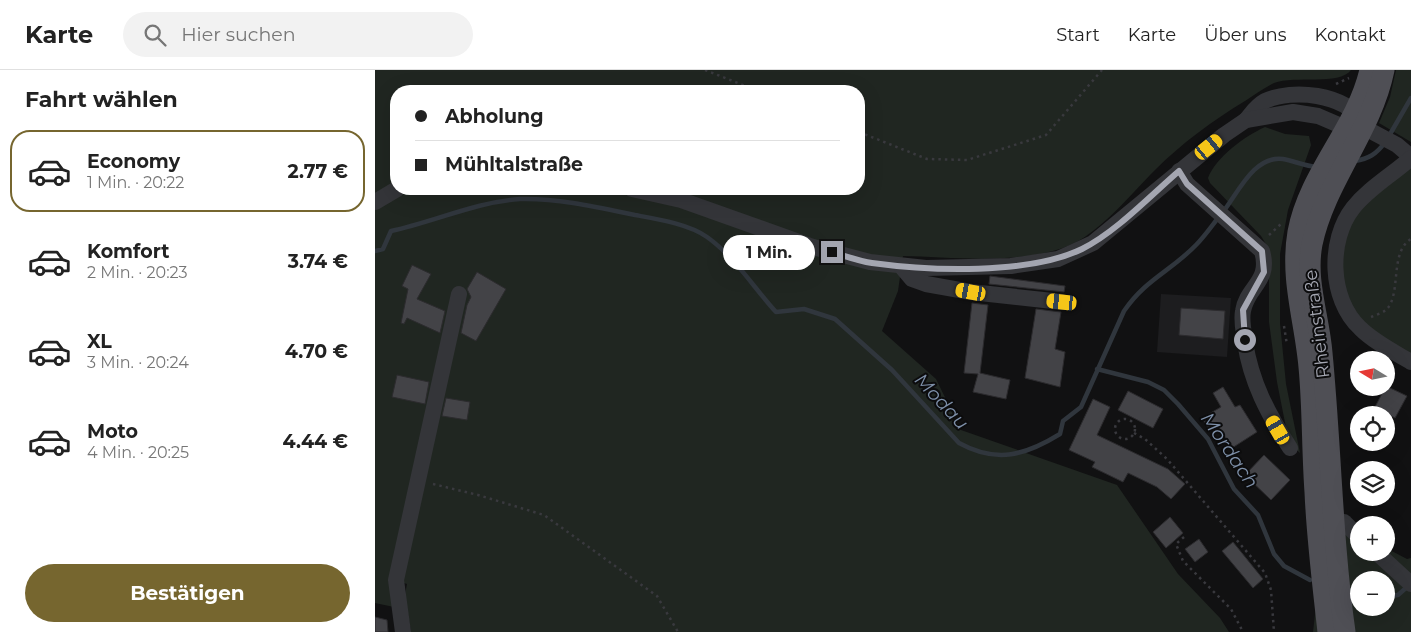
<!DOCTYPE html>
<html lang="de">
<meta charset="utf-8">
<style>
:root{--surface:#fff;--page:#f2f2f2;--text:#222;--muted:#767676;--line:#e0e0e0;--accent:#76662f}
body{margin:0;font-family:Montserrat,sans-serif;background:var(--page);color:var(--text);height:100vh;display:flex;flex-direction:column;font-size:19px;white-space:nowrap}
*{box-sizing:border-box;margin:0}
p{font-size:16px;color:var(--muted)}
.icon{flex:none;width:28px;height:28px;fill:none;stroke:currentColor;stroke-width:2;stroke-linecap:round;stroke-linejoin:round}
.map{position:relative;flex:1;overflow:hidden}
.drawer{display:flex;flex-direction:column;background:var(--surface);width:375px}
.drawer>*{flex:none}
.guide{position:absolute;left:15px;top:15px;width:475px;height:110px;border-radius:20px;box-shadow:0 5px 20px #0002;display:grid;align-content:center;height:110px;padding:0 25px;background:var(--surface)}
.needle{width:32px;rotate:280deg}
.controls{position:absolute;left:975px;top:281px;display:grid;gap:10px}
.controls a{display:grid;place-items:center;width:45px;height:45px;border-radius:50%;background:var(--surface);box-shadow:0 5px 20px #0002;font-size:25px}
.end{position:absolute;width:22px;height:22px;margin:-11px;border:6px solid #a4a6b1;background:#111;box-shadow:0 0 0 2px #111}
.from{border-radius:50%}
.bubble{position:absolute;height:35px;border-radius:18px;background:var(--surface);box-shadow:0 5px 20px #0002;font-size:16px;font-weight:700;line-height:35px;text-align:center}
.car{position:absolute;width:15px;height:30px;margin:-15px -8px;border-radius:6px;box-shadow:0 0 4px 1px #0007;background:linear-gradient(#f5c518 24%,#345 0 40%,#f5c518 0 76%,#345 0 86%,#f5c518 0)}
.guide b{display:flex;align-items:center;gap:18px;height:48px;font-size:19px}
.guide b+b{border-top:1px solid var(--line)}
.guide i{width:12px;height:12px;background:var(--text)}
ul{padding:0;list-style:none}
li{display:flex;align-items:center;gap:15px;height:82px;margin:0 10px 8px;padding:0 15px;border:2px solid transparent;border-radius:20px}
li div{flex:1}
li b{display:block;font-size:19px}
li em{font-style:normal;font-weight:700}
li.on{border-color:var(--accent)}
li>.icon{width:45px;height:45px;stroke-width:1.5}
h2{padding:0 25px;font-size:22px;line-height:60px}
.action{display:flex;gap:10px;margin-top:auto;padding:10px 25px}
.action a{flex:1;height:58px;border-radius:30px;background:var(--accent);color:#fff;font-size:20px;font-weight:700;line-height:58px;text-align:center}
header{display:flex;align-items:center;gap:30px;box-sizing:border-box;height:70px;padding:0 25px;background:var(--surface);border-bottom:1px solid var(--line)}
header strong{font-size:24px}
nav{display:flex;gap:28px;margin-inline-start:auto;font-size:18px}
.search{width:350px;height:45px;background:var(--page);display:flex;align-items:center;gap:12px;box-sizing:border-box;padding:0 18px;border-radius:28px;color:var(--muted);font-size:19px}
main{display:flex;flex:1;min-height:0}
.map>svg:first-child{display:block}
</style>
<header>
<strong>Karte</strong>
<div class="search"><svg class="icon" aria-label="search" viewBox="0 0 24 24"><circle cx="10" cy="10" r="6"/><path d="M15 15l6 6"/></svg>Hier suchen</div>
<nav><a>Start</a><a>Karte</a><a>Über uns</a><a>Kontakt</a></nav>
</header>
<main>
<section class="drawer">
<h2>Fahrt wählen</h2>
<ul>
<li class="on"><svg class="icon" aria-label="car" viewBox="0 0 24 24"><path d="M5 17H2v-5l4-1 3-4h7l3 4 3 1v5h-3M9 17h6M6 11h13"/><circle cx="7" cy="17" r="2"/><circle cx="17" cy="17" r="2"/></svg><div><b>Economy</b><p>1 Min. · 20:22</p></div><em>2.77 €</em></li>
<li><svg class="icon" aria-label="car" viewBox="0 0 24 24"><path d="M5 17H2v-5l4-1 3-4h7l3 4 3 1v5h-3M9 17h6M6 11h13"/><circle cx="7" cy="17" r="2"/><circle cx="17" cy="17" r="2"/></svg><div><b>Komfort</b><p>2 Min. · 20:23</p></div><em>3.74 €</em></li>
<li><svg class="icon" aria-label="car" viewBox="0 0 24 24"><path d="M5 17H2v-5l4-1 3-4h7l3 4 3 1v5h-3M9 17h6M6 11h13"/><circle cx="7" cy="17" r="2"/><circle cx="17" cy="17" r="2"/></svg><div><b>XL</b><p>3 Min. · 20:24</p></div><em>4.70 €</em></li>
<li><svg class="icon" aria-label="car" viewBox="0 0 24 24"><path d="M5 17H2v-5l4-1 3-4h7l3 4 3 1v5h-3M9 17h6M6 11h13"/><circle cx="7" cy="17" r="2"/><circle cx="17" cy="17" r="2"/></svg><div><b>Moto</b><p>4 Min. · 20:25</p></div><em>4.44 €</em></li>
</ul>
<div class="action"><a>Bestätigen</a></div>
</section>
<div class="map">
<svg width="1036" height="562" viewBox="0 0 1036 562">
<rect width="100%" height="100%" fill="#111112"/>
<path fill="#1d1d1f" d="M 786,224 L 856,228 L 852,287 L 782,282 Z"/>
<g fill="#202621" fill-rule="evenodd">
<path d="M 0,0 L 976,0 C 964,16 920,5 899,13 C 889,18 879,25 870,31 C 837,51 807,73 780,100 C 756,124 733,153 705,170 C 658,197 580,187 528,186 L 523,221 L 507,261 L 561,309 L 586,360 L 742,415 L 803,504 L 845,548 L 854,562 L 36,562 L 30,525 L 32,514 L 20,510 L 19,537 L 0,533 ZM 21,21 L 484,21 L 484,119 L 21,119 Z"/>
<path d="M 1021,0 L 1036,0 L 1036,72 L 1004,53 L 1015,27 Z"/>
<path d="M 890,57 L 910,64 L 934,66 L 936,75 L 913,140 L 905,184 L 905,253 L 911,314 L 925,383 L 914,373 L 902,312 L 894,252 L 894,179 L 886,166 L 835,113 L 833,108 C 841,87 870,66 890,57 Z"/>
<path d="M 1036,88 L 1036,292 L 986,259 L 962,209 L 978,138 Z"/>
<path d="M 968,459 L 984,464 L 984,482 L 1011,482 L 1011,478 L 1032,489 L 1036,488 L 1036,562 L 938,562 L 941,536 ZM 984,510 L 1011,510 L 1011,538 L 984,538 Z"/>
</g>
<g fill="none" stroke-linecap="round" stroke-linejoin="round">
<g stroke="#30363d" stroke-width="4.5">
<path d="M 1014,66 L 1036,28"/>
<path d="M 980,91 C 993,89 1002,84 1010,72"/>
<path d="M 848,142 C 863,123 879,85 908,89 C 919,91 930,96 942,97"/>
<path d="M 0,181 L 8,179 L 16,161 C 59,152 100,132 145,129 C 183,128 222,137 260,145 C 282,149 314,154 332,167 C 359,186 379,218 401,242 L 429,239 L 460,249 L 517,300 L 584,373 C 622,394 651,385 685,364 L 688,351 L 706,337 L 749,241 C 771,209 796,201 821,175 C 829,167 836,157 843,148"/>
<path d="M 722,299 L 773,312 L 789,320 L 803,334 L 833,369 L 859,419 L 883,445 L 899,484 L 909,496 L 935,510"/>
<path d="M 974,520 L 984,522"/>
<path d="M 1011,527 L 1023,525 L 1032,517"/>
</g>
</g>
<g fill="#434347" stroke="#2c2b2e">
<path d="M 37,195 L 56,204 L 42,229 L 70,241 L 65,263 L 32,248 L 29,254 L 26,253 L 33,219 L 27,216 Z"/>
<path d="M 102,202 L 131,219 L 101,271 L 86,263 L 92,235 L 96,227 L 92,219 Z"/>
<path d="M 615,206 L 690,216 L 689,222 L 614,214 Z"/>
<path d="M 597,233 L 613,235 L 605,303 L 635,310 L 631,329 L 598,322 L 603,304 L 589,303 Z"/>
<path d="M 806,238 L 850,241 L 848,269 L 804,265 Z"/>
<path d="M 661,239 L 686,242 L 680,279 L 690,282 L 685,317 L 650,308 Z"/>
<path d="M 22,305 L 54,312 L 50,334 L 17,327 Z"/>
<path d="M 1011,316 L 1032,326 L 1020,348 L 1000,337 Z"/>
<path d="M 848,317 L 860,337 L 865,335 L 882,362 L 857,378 L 843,356 L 835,361 L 827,348 L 846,337 L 838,323 Z"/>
<path d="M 753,321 L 788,339 L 778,358 L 743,340 Z"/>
<path d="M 71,328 L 95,332 L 92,350 L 67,346 Z"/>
<path d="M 718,329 L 735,337 L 722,365 L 793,399 L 810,414 L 796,429 L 782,417 L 753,403 L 748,412 L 717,397 L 720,392 L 694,380 Z"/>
<path d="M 889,385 L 915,410 L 896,430 L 870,405 Z"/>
<path d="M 795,447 L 808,463 L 791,478 L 778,462 Z"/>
<path d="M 824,469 L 833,482 L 820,492 L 810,479 Z"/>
<path d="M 858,472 L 888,509 L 878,518 L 847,481 Z"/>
<path d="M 0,547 L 12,550 L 13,562 L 0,562 Z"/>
</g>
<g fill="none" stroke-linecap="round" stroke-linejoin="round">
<g stroke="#39393e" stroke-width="2.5" stroke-dasharray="2.5 4" stroke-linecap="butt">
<path d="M 330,0 L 383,21"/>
<path d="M 961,14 L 974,8"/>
<path d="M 484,62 L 552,89 L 592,90 L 671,65 L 727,0"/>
<path d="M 894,165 L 906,154"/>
<path d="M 996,247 C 1001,245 1007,243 1011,240 C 1027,225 1014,182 1036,169"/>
<path d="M 909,256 L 912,275"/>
<circle cx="750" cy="359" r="10"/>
<path d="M 759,363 L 770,369 L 792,389 L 890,503 L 896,520 L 899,562"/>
<path d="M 58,414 L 103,425 L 169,445 L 282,526 L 303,562"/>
<path d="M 809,467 L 801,474 L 808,491 L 856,539 L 868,562"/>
</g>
<g stroke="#343539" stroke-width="16">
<path d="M 871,50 C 877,43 881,36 890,31 C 918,18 969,24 987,51"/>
<path d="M 990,58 L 1022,75 L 1036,87"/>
<path d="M 1036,88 C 1017,105 994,118 978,138 C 953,170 954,229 985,258 C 999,272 1019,282 1036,292"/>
<path d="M 804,101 L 812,114 L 887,181 C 896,212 872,216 868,241 C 866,251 869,262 870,272 C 876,312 893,344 915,378"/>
<path d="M 257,119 L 306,130 L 438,177 L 495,192 L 551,198 L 636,196 L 683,189 L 718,173 L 849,65 L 871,50 L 918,42 L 943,46 L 971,58 L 982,58"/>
<path d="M 0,132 L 22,119"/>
<path d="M 526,196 L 537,209 L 551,214 L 596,222 L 687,232"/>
<path d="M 969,452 L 984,467"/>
<path d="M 1001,482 L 1036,514"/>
<path d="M 28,562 L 21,510 L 84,224"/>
</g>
<g stroke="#4f4f55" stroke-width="21">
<path d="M 953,562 C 948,516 942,469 940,422 C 937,381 938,339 934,297 C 930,251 915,209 923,162 C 934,103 982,58 995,0"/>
<path d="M 970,562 C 957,469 956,376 947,283 C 944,246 930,211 937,174 C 950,112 996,63 1009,0"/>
</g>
</g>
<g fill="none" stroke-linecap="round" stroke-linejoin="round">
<path stroke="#a4a6b1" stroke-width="6" d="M 457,182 C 470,186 484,191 497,193 C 555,201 653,205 707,179 C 741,162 775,126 804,101 L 812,114 L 887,181 L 889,202 L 868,240 L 870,270"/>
</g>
<g text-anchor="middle" stroke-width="4" stroke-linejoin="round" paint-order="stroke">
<g font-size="18" fill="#a4a6b1" stroke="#0c0c0d">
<text transform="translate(942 254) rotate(-97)" y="6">Rheinstraße</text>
</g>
<g font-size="19" font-style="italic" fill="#7e90a9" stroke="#0c0c0d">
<text transform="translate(567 331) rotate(47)" y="7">Modau</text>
<text transform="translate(855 380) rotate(56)" y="7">Mordach</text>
</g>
</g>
</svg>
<div class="controls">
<a><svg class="needle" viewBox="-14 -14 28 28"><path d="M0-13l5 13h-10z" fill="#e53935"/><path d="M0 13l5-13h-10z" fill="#767676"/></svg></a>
<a><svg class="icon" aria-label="locate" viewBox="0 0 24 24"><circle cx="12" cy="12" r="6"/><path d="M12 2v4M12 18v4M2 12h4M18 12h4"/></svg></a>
<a><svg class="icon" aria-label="layers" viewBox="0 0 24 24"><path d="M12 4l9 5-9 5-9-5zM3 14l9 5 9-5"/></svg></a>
<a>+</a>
<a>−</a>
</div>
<i class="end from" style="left:870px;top:270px"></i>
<i class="end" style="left:457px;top:182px"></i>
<div class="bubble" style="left:348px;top:165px;width:92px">1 Min.</div>
<i class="car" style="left:834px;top:77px;rotate:51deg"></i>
<i class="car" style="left:596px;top:222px;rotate:280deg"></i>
<i class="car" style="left:687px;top:232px;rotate:276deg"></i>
<i class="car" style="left:903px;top:360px;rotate:330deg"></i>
<div class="guide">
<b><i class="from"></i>Abholung</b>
<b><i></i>Mühltalstraße</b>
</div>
</div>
</main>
